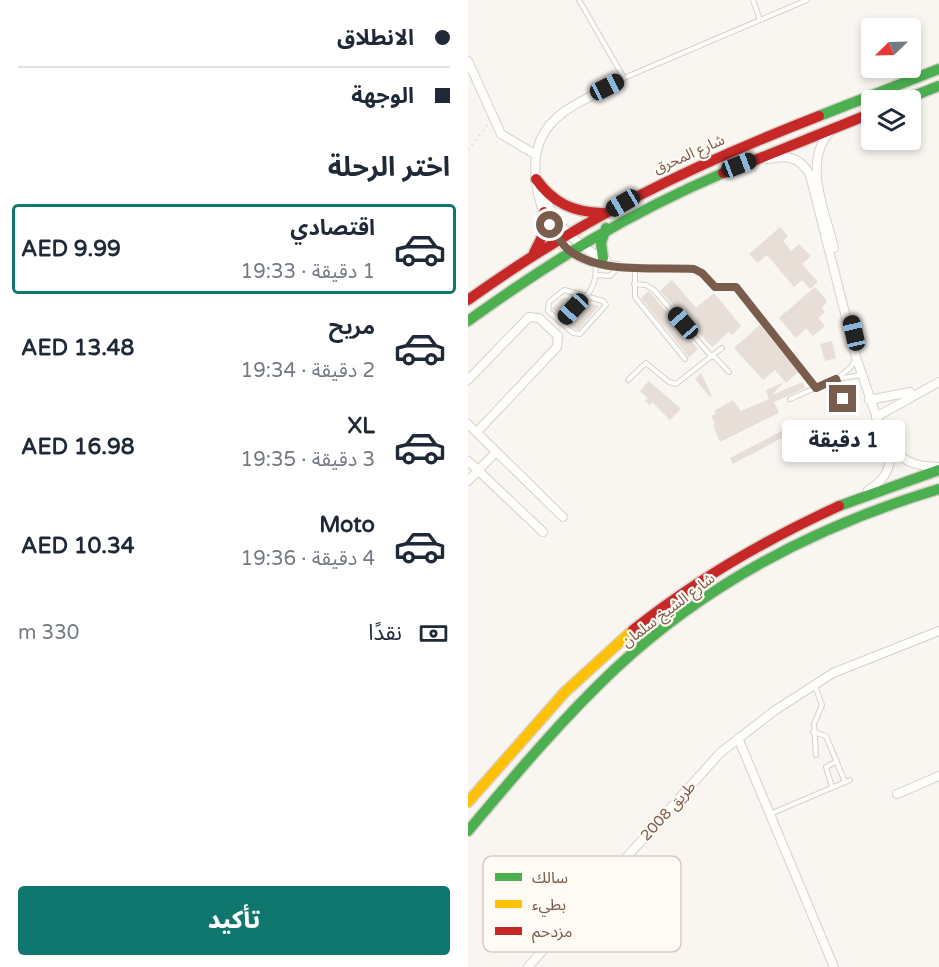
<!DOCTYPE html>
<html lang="ar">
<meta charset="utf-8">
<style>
:root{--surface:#fff;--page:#f2f2f3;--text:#1f2937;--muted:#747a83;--line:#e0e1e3;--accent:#0f766e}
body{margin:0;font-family:"Varela Round","Noto Sans Arabic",sans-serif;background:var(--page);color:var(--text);direction:rtl;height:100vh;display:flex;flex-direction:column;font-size:22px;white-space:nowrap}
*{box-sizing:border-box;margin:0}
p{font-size:20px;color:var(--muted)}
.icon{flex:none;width:33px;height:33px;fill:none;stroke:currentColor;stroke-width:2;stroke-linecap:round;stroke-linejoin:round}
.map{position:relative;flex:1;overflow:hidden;direction:ltr}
.drawer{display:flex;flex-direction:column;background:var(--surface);width:468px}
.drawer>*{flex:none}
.top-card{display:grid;align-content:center;height:132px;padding:0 18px;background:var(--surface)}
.needle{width:39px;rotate:247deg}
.buttons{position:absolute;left:393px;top:18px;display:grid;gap:12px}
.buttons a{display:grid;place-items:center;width:60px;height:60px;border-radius:6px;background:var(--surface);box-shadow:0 3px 9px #0003;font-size:30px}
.end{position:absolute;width:27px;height:27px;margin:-14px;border:8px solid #7a5c4d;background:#fff;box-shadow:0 0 0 3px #fff}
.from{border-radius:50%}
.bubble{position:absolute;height:42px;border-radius:6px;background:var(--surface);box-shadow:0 3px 9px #0003;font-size:20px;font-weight:800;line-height:42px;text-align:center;direction:rtl}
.car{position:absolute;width:18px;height:36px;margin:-18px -9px;border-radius:8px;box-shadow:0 0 4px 2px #0007;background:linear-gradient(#222 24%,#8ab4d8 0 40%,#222 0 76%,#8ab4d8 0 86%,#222 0)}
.top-card b{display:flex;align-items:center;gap:21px;height:57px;font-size:22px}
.top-card b+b{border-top:2px solid var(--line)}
.top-card i{width:15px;height:15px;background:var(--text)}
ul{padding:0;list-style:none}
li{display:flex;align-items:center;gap:18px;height:90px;margin:0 12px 9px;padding:0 6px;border:3px solid transparent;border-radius:6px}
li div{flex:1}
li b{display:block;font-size:22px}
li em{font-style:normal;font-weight:800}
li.selected{border-color:var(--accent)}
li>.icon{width:54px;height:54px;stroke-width:1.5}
h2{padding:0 18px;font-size:27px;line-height:72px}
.pay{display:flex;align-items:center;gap:15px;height:66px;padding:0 18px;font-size:22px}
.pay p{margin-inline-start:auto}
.cta{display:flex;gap:12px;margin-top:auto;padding:12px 18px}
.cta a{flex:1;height:69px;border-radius:6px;background:var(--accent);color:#fff;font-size:24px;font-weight:800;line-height:69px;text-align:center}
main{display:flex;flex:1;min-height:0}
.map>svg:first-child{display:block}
</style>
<main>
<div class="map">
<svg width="471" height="967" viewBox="0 0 471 967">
<rect width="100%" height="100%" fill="#f9f5f0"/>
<g fill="#e6ded7">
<path d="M 312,227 L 320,236 L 315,241 L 323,251 L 331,244 L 343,256 L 334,264 L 350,282 L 342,289 L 334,280 L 326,287 L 299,255 L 290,263 L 281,254 Z"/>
<path d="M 204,280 L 228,308 L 246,293 L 273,326 L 264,335 L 261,332 L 244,347 L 192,291 Z"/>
<path d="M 347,287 L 359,301 L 354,308 L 357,312 L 350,318 L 357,326 L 345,336 L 338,328 L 328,338 L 311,318 Z"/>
<path d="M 181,291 L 230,349 L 221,357 L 173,298 Z"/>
<path d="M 94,298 L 109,301 L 93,317 L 84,309 Z"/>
<path d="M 119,303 L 131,306 L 110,330 L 107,329 L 99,322 Z"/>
<path d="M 292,325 L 330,372 L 318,383 L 307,370 L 295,380 L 266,348 Z"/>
<path d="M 364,341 L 368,358 L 357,361 L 352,344 Z"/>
<path d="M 233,373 L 244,396 L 242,397 L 227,379 Z"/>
<path d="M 181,381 L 213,409 L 202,420 L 184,402 L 182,405 L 177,401 L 180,398 L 172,391 Z"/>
<path d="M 316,382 L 304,395 L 335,382 L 337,388 L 306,402 L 311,413 L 252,442 L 245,425 L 247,424 L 243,416 L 248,414 L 246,411 L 265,400 L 273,411 L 301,399 L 298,390 Z"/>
<path d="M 325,425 L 327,431 L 265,464 L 262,458 Z"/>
</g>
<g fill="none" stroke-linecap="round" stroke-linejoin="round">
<defs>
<g id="lane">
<path d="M 111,0 L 156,78"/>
<path d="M 285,0 L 292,20"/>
<path d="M 123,95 L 156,78 L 339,0"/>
<path d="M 167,268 L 167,297 L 217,359"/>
<path d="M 129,275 L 142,276 L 151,266 L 226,269 L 234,273 L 247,287 L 268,287 L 348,388"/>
<path d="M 166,284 L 178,285 L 186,290 L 244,357"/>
<path d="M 96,290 L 135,301 L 138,305 L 112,334 L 105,333 L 80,311 L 81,302 Z"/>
<path d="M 93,322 C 111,303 132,291 127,263"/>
<path d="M 245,355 L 261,372"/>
<path d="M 371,377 L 383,367 L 388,358"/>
<path d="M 368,379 L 375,399"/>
<path d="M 160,380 L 178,363 L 201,382 L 208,384 L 254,348"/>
<path d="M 322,399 L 368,379 L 393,375"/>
<path d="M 347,686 L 354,705 L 346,724 L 348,755"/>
<path d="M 345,732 L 358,736 L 377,782"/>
<path d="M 364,787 L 358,767 L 369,761"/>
<path d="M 302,814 L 382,780"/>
</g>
<g id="street">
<path d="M 0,61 L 33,134 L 68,155"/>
<path d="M 123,96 C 104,106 84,116 74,137 C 57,168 74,231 102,252 C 116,262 134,265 151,266"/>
<path d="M 363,131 C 333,161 358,213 366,248"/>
<path d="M 299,159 C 318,155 332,156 342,175 L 388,357 L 422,456 C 422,472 414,482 400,490"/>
<path d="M 75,196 C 90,226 108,246 138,260"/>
<path d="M 0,380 L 61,317 L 71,318 L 90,336 L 89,347 L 9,432"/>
<path d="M 401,400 L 442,392"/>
<path d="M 408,417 L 471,382"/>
<path d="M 0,424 L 95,517"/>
<path d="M 421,441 C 433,462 446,466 470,467"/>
<path d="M 0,461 L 75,532"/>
<path d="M 0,481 L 28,452"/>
<path d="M 270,738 L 366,967"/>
<path d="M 429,794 L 471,776"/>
<path d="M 60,967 L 252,753 L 306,711 L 365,673 L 471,631"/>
</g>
<g id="fast">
<path d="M 435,100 L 471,86"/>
<path d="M 351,116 L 471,69"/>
<path d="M 135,258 L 133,243 L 138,228"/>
<path d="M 0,321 C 82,262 161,213 255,173"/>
<path d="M 371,506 L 471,470"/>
<path d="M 0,831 C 47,775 94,719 147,669 C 239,583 351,525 471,489"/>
</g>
<path id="slow" d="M 0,802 L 97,692 L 165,630"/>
<g id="jam">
<path d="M 255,173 L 404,113"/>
<path d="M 68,179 C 85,203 105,212 134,213"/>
<path d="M 66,253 L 77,231 L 76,212"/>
<path d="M 0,300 C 112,219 223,166 351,116"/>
<path d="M 165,630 C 229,579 297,540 371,506"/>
</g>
</defs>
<use href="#lane" stroke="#d7d1cb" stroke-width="6"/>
<use href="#street" stroke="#d7d1cb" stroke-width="10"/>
<use href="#fast" stroke="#d9d2cb" stroke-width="13"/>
<use href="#slow" stroke="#d9d2cb" stroke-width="13"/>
<use href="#jam" stroke="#d9d2cb" stroke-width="13"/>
<path stroke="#dcd5d0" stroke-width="1.5" stroke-dasharray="1.5 4.5" stroke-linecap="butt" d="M 0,150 L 21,123"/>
<use href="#lane" stroke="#fefefd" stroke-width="4"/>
<use href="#street" stroke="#fefefd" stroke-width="8"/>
<use href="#fast" stroke="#4caf50" stroke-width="10"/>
<use href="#slow" stroke="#ffc107" stroke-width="10"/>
<use href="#jam" stroke="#c62828" stroke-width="10"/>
</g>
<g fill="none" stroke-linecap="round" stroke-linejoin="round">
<path stroke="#7a5c4d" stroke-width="8" d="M 82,225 C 88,234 93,245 102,251 C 132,274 189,267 226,269 L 234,273 L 247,287 L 268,287 L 348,388 L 368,379 L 375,399"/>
</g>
<g text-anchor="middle" stroke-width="4.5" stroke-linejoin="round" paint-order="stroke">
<g font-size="15" fill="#7a5c4d" stroke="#fffaf3">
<text transform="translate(221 154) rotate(-24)" y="5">شارع المحرق</text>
<text transform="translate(200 610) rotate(-37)" y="5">شارع الشيخ سلمان</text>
<text transform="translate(200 811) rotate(-48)" y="5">طريق 2008</text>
</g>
</g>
<rect x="15" y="856" width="198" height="96" rx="9" fill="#fffaf3" stroke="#d7cbc1" stroke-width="1.5"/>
<rect x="27" y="873" width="27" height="8" fill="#4caf50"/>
<rect x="27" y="900" width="27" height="8" fill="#ffc107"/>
<rect x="27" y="927" width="27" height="8" fill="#c62828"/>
<g font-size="16" fill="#7a5c4d">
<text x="64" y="883">سالك</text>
<text x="64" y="910">بطيء</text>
<text x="64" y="937">مزدحم</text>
</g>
</svg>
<div class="buttons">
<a><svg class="needle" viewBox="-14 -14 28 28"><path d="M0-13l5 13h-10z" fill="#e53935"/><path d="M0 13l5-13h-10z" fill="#747a83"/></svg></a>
<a><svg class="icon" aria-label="layers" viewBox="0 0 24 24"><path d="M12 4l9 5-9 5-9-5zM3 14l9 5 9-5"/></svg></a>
</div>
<i class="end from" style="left:82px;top:225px"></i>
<i class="end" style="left:375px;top:399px"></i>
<div class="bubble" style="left:314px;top:420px;width:123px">1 دقيقة</div>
<i class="car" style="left:139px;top:87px;rotate:63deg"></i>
<i class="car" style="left:271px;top:165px;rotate:69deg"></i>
<i class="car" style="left:155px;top:203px;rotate:240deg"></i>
<i class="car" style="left:105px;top:309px;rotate:223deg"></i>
<i class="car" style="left:215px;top:323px;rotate:319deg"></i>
<i class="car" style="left:386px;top:333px;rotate:347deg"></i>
</div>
<section class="drawer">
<div class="top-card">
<b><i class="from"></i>الانطلاق</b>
<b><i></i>الوجهة</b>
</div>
<h2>اختر الرحلة</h2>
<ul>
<li class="selected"><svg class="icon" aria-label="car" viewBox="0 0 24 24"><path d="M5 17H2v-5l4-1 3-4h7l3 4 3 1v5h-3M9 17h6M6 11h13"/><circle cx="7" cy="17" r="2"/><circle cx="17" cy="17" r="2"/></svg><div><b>اقتصادي</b><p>1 دقيقة · 19:33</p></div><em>AED 9.99</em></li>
<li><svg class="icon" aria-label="car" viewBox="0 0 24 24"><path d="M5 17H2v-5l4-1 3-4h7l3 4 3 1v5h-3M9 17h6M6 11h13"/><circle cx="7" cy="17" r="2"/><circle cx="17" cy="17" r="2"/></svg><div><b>مريح</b><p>2 دقيقة · 19:34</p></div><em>AED 13.48</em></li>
<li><svg class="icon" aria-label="car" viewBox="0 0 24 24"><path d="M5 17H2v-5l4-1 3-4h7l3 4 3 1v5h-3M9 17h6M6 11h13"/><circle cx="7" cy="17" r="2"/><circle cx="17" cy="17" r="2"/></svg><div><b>XL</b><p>3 دقيقة · 19:35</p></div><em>AED 16.98</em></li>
<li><svg class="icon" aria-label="car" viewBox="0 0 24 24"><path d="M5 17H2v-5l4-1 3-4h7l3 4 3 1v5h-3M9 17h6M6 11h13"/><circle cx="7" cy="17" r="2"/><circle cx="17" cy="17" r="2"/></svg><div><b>Moto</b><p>4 دقيقة · 19:36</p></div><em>AED 10.34</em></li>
</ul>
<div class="pay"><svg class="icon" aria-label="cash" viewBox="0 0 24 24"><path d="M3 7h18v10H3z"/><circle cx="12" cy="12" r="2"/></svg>نقدًا<p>330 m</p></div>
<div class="cta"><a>تأكيد</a></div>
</section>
</main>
